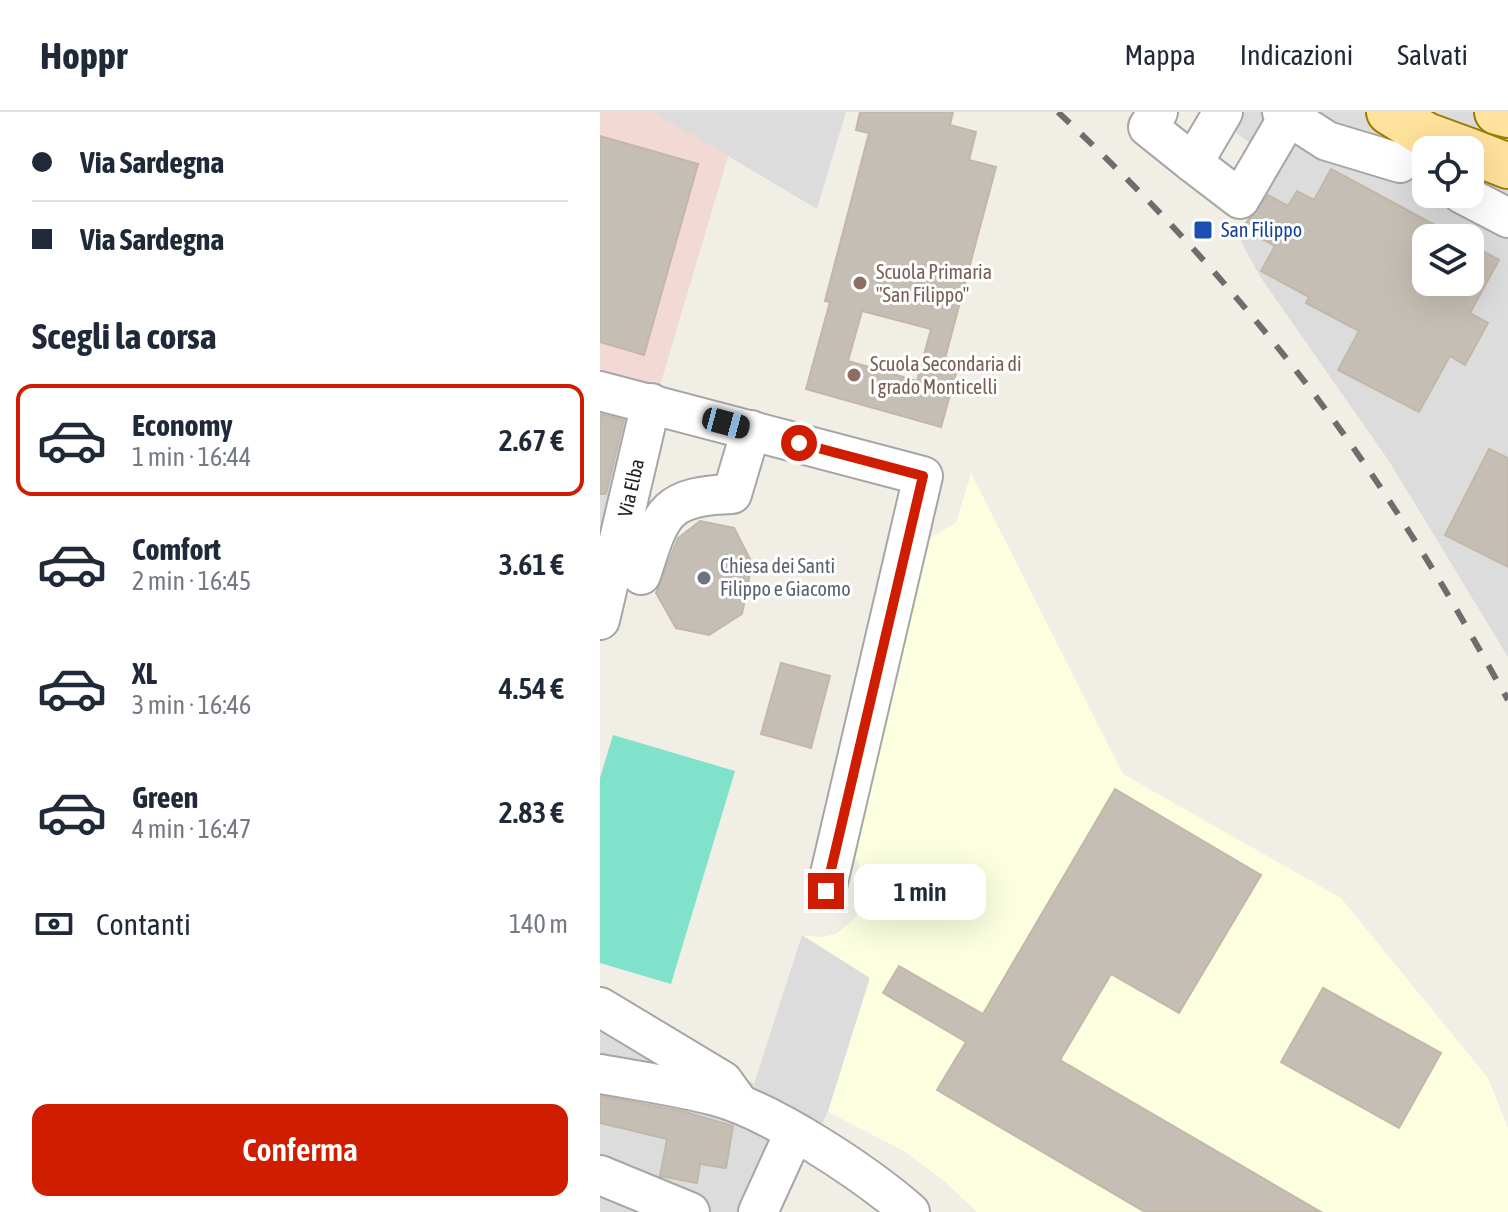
<!DOCTYPE html>
<html lang="it">
<meta charset="utf-8">
<style>
:root{--surface:#fff;--page:#f6f6f7;--text:#1f2937;--muted:#747a83;--line:#e0e1e3;--accent:#cf1d00}
body{margin:0;font-family:"Asap Condensed",sans-serif;background:var(--page);color:var(--text);height:100vh;display:flex;flex-direction:column;font-size:30px;white-space:nowrap}
*{box-sizing:border-box;margin:0}
p{font-size:26px;color:var(--muted)}
.icon{flex:none;width:44px;height:44px;fill:none;stroke:currentColor;stroke-width:2;stroke-linecap:round;stroke-linejoin:round}
.map{position:relative;flex:1;overflow:hidden}
.details{display:flex;flex-direction:column;background:var(--surface);width:600px}
.details>*{flex:none}
.banner{display:grid;align-content:center;height:176px;padding:0 32px;background:var(--surface)}
.tools{position:absolute;left:812px;top:24px;display:grid;gap:16px}
.tools a{display:grid;place-items:center;width:72px;height:72px;border-radius:16px;background:var(--surface);box-shadow:0 8px 32px #0002;font-size:40px}
.end{position:absolute;width:36px;height:36px;margin:-18px;border:10px solid #cf1d00;background:#fff;box-shadow:0 0 0 4px #fff}
.from{border-radius:50%}
.bubble{position:absolute;height:56px;border-radius:16px;background:var(--surface);box-shadow:0 8px 32px #0002;font-size:26px;font-weight:600;line-height:56px;text-align:center}
.car{position:absolute;width:24px;height:48px;margin:-24px -12px;border-radius:10px;box-shadow:0 0 6px 2px #0007;background:linear-gradient(#222 24%,#8ab4d8 0 40%,#222 0 76%,#8ab4d8 0 86%,#222 0)}
.banner b{display:flex;align-items:center;gap:28px;height:76px;font-size:30px}
.banner b+b{border-top:2px solid var(--line)}
.banner i{width:20px;height:20px;background:var(--text)}
ul{padding:0;list-style:none}
li{display:flex;align-items:center;gap:24px;height:112px;margin:0 16px 12px;padding:0 16px;border:4px solid transparent;border-radius:16px}
li div{flex:1}
li b{display:block;font-size:30px}
li em{font-style:normal;font-weight:600}
li.on{border-color:var(--accent)}
li>.icon{width:72px;height:72px;stroke-width:1.5}
h2{padding:0 32px;font-size:36px;line-height:96px}
.pay{display:flex;align-items:center;gap:20px;height:88px;padding:0 32px;font-size:30px}
.pay p{margin-inline-start:auto}
.button{display:flex;gap:16px;margin-top:auto;padding:16px 32px}
.button a{flex:1;height:92px;border-radius:16px;background:var(--accent);color:#fff;font-size:32px;font-weight:600;line-height:92px;text-align:center}
header{display:flex;align-items:center;gap:48px;box-sizing:border-box;height:112px;padding:0 40px;background:var(--surface);border-bottom:2px solid var(--line)}
header strong{font-size:38px}
nav{display:flex;gap:44px;margin-inline-start:auto;font-size:28px}
main{display:flex;flex:1;min-height:0}
.map>svg:first-child{display:block}
</style>
<header>
<strong>Hoppr</strong>
<nav><a>Mappa</a><a>Indicazioni</a><a>Salvati</a></nav>
</header>
<main>
<section class="details">
<div class="banner">
<b><i class="from"></i>Via Sardegna</b>
<b><i></i>Via Sardegna</b>
</div>
<h2>Scegli la corsa</h2>
<ul>
<li class="on"><svg class="icon" aria-label="car" viewBox="0 0 24 24"><path d="M5 17H2v-5l4-1 3-4h7l3 4 3 1v5h-3M9 17h6M6 11h13"/><circle cx="7" cy="17" r="2"/><circle cx="17" cy="17" r="2"/></svg><div><b>Economy</b><p>1 min · 16:44</p></div><em>2.67 €</em></li>
<li><svg class="icon" aria-label="car" viewBox="0 0 24 24"><path d="M5 17H2v-5l4-1 3-4h7l3 4 3 1v5h-3M9 17h6M6 11h13"/><circle cx="7" cy="17" r="2"/><circle cx="17" cy="17" r="2"/></svg><div><b>Comfort</b><p>2 min · 16:45</p></div><em>3.61 €</em></li>
<li><svg class="icon" aria-label="car" viewBox="0 0 24 24"><path d="M5 17H2v-5l4-1 3-4h7l3 4 3 1v5h-3M9 17h6M6 11h13"/><circle cx="7" cy="17" r="2"/><circle cx="17" cy="17" r="2"/></svg><div><b>XL</b><p>3 min · 16:46</p></div><em>4.54 €</em></li>
<li><svg class="icon" aria-label="car" viewBox="0 0 24 24"><path d="M5 17H2v-5l4-1 3-4h7l3 4 3 1v5h-3M9 17h6M6 11h13"/><circle cx="7" cy="17" r="2"/><circle cx="17" cy="17" r="2"/></svg><div><b>Green</b><p>4 min · 16:47</p></div><em>2.83 €</em></li>
</ul>
<div class="pay"><svg class="icon" aria-label="cash" viewBox="0 0 24 24"><path d="M3 7h18v10H3z"/><circle cx="12" cy="12" r="2"/></svg>Contanti<p>140 m</p></div>
<div class="button"><a>Conferma</a></div>
</section>
<div class="map">
<svg width="908" height="1100" viewBox="0 0 908 1100">
<rect width="100%" height="100%" fill="#f0eee5"/>
<g fill="#dddcdc" fill-rule="evenodd">
<path d="M 0,0 L 246,0 L 217,97 L 128,44 L 60,273 L 0,529 Z"/>
<path d="M 607,0 L 908,0 L 908,545 L 789,349 L 661,166 L 641,130 L 679,52 ZM 826,38 L 870,38 L 870,82 L 826,82 ZM 826,126 L 870,126 L 870,170 L 826,170 Z"/>
<path d="M 202,823 L 270,865 L 228,999 L 181,1100 L 0,1100 L 0,879 L 154,972 Z"/>
</g>
<path fill="#f2d9d4" d="M 0,0 L 52,0 L 128,43 L 60,273 L 0,258 Z"/>
<path fill="#fbffe0" d="M 371,361 L 523,662 L 741,786 L 888,966 L 908,1016 L 908,1100 L 377,1100 L 344,1069 L 304,1039 L 228,1000 L 270,866 L 202,823 L 221,825 L 236,822 L 252,809 L 264,793 L 264,771 L 258,750 L 245,737 L 331,425 L 356,411 Z"/>
<path fill="#80e2ca" d="M 13,623 L 135,659 L 71,872 L 0,851 L 0,666 Z"/>
<g fill="#c5beb4" stroke="#c3b7a7" stroke-width="2" fill-rule="evenodd">
<path d="M 260,0 L 353,0 L 350,13 L 376,20 L 369,48 L 396,55 L 343,254 L 357,258 L 341,315 L 206,277 L 230,190 L 225,189 L 269,21 L 256,18 ZM 262,199 L 331,217 L 317,269 L 248,249 Z"/>
<path d="M 0,24 L 98,52 L 44,243 L 0,230 Z"/>
<path d="M 731,57 L 859,126 L 826,126 L 826,170 L 870,170 L 870,132 L 899,148 L 870,201 L 888,211 L 865,253 L 850,244 L 819,300 L 738,258 L 759,219 L 706,191 L 709,185 L 661,159 L 675,134 L 642,116 L 668,83 L 688,94 L 697,79 L 714,88 Z"/>
<path d="M 0,302 L 24,308 L 6,382 L 0,382 Z"/>
<path d="M 889,337 L 908,346 L 908,455 L 845,423 Z"/>
<path d="M 100,409 L 134,416 L 152,451 L 142,502 L 109,523 L 76,516 L 56,481 L 78,426 Z"/>
<path d="M 181,551 L 230,564 L 211,636 L 161,622 Z"/>
<path d="M 515,677 L 661,763 L 579,901 L 511,862 L 460,948 L 721,1100 L 545,1100 L 337,978 L 366,930 L 283,881 L 299,854 L 383,902 Z"/>
<path d="M 723,876 L 841,941 L 799,1016 L 681,950 Z"/>
<path d="M 0,984 L 82,999 L 133,1014 L 126,1056 L 100,1052 L 97,1071 L 60,1064 L 67,1027 L 0,1011 Z"/>
</g>
<g fill="none" stroke-linecap="round" stroke-linejoin="round">
<defs>
<g id="minor">
<path d="M 558,0 L 548,15 L 593,51"/>
<path d="M 623,0 L 593,51 L 640,87 L 688,5"/>
<path d="M 682,0 L 727,29 L 800,51"/>
<path d="M 862,82 L 908,106"/>
<path d="M 0,279 L 323,364 L 226,779"/>
<path d="M 41,463 C 61,403 62,384 132,382 L 151,318"/>
<path d="M 0,508 L 51,291"/>
<path d="M 0,895 L 123,969 L 136,987"/>
<path d="M 0,962 C 38,969 78,974 115,984 C 172,999 265,1061 310,1100"/>
<path d="M 0,1063 L 90,1100"/>
<path d="M 158,1100 L 194,1021"/>
</g>
<g id="major">
<path d="M 789,0 L 826,23 L 867,38"/>
<path d="M 897,0 L 908,3"/>
<path d="M 870,39 L 908,54"/>
</g>
</defs>
<use href="#minor" stroke="#a6a6a6" stroke-width="42"/>
<use href="#major" stroke="#9b7d00" stroke-width="48"/>
<use href="#minor" stroke="#fff" stroke-width="38"/>
<use href="#major" stroke="#ffe29c" stroke-width="44"/>
<path stroke="#6d6d6d" stroke-width="6" stroke-dasharray="16 16" stroke-linecap="butt" d="M 458,0 C 592,125 713,266 810,421 C 845,475 876,532 908,588"/>
</g>
<g fill="none" stroke-linecap="round" stroke-linejoin="round">
<path stroke="#cf1d00" stroke-width="10" d="M 199,331 L 323,364 L 226,779"/>
</g>
<rect fill="#1a4fb4" stroke="#fff" stroke-width="3" x="593" y="108" width="20" height="20" rx="4"/>
<g fill="#8d6e63" stroke="#fff" stroke-width="3">
<circle cx="260" cy="171" r="8"/>
<circle cx="254" cy="263" r="8"/>
</g>
<circle fill="#6b7280" stroke="#fff" stroke-width="3" cx="104" cy="466" r="8"/>
<g text-anchor="middle" stroke-width="6" stroke-linejoin="round" paint-order="stroke">
<g font-size="20" fill="#164399" stroke="#fff" text-anchor="start">
<text x="621" y="125">San Filippo</text>
</g>
<g font-size="20" fill="#785e54" stroke="#fff" text-anchor="start">
<text x="276" y="167">Scuola Primaria<tspan x="276" dy="23">"San Filippo"</tspan></text>
<text x="270" y="259">Scuola Secondaria di<tspan x="270" dy="23">I grado Monticelli</tspan></text>
</g>
<g font-size="20" fill="#1f1f1f" stroke="#fff">
<text transform="translate(31 376) rotate(-77)" y="7">Via Elba</text>
</g>
<g font-size="20" fill="#5b616d" stroke="#fff" text-anchor="start">
<text x="120" y="461">Chiesa dei Santi<tspan x="120" dy="23">Filippo e Giacomo</tspan></text>
</g>
</g>
</svg>
<div class="tools">
<a><svg class="icon" aria-label="locate" viewBox="0 0 24 24"><circle cx="12" cy="12" r="6"/><path d="M12 2v4M12 18v4M2 12h4M18 12h4"/></svg></a>
<a><svg class="icon" aria-label="layers" viewBox="0 0 24 24"><path d="M12 4l9 5-9 5-9-5zM3 14l9 5 9-5"/></svg></a>
</div>
<i class="end from" style="left:199px;top:331px"></i>
<i class="end" style="left:226px;top:779px"></i>
<div class="bubble" style="left:254px;top:752px;width:132px">1 min</div>
<i class="car" style="left:126px;top:311px;rotate:105deg"></i>
</div>
</main>
